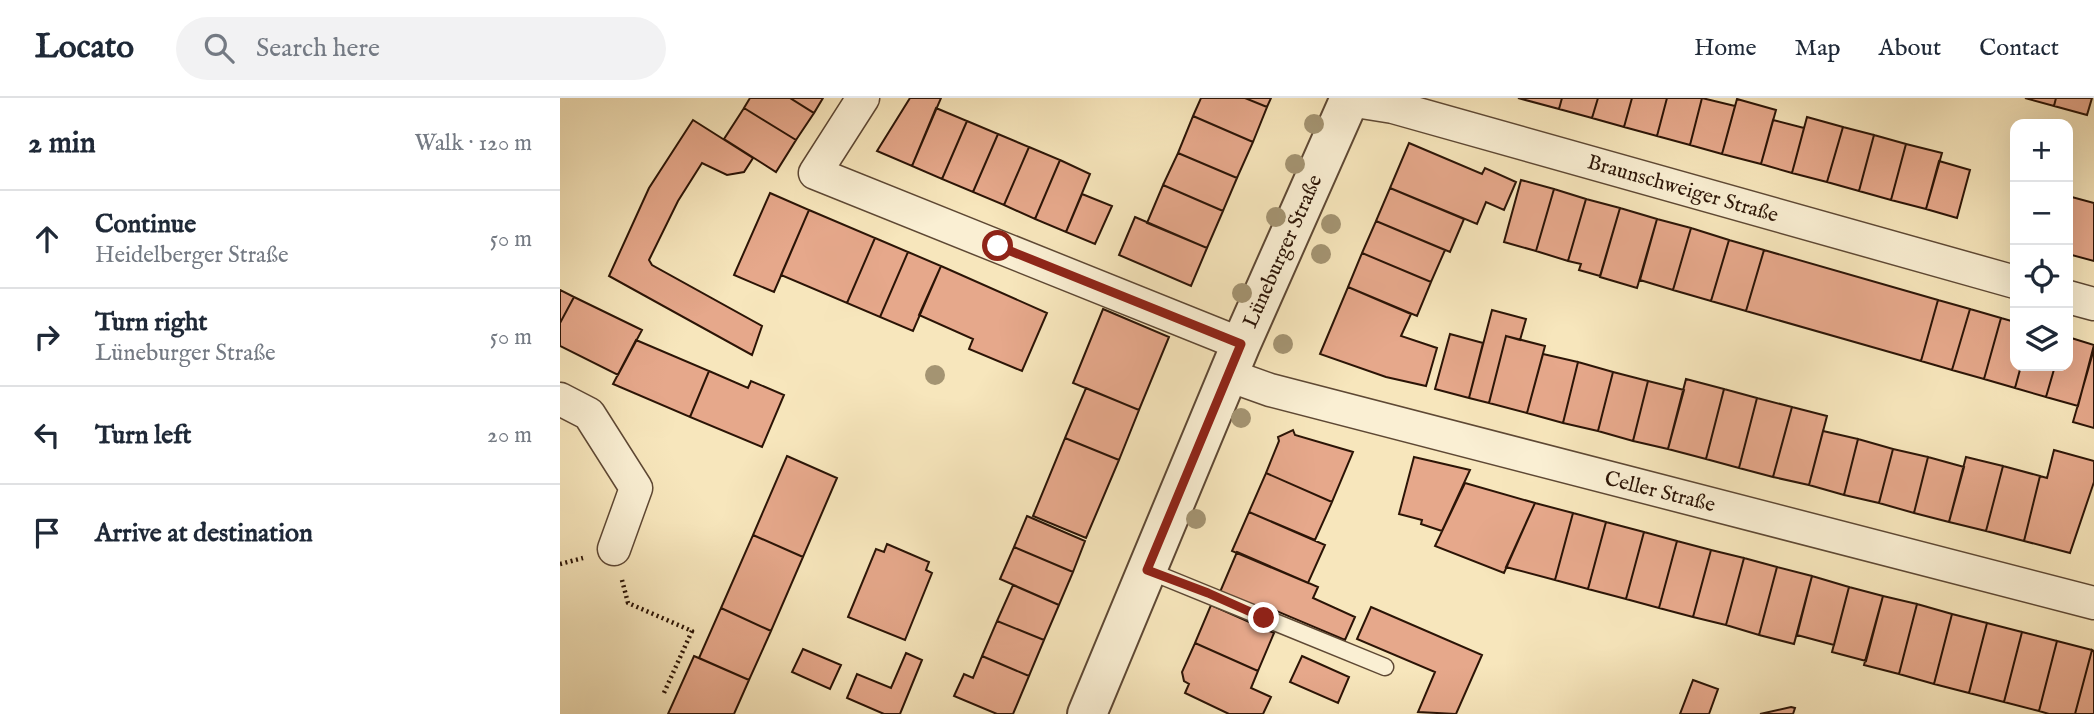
<!DOCTYPE html>
<meta charset="utf-8">
<style>
:root{--surface:#fff;--page:#f2f2f3;--text:#1f2937;--muted:#747a83;--line:#e0e1e3}
body{margin:0;font-family:"IM FELL English",serif;background:var(--page);color:var(--text)}
.controls{position:absolute;right:21px;top:21px;display:grid;overflow:hidden;border-radius:14px;box-shadow:0 7px 28px #0002}
.controls button{width:63px;height:63px;display:grid;place-items:center;padding:0;border:0;border-bottom:2px solid var(--line);background:var(--surface);color:var(--text);font:35px sans-serif}
.stop{position:absolute;width:21px;height:21px;margin:-16px;border:5px solid #8f2418;border-radius:50%;background:#fff}
.stop.end{background:#8f2418;border-color:#fff;box-shadow:0 2px 7px #0008}
.list{margin:0;padding:0;list-style:none}
h2{display:flex;justify-content:space-between;align-items:center;height:91px;margin:0;padding:0 28px;font-size:30px}
h2 small{font-size:23px;font-weight:400;color:var(--muted)}
.list li{display:grid;grid-template-columns:46px 1fr auto;gap:21px;align-items:center;box-sizing:border-box;height:98px;padding:0 28px;border-top:2px solid var(--line)}
.list b{display:block;font-size:26px;white-space:nowrap}
.list p{margin:0;font-size:23px;white-space:nowrap;color:var(--muted)}
.list em{font-size:23px;font-style:normal;color:var(--muted)}
.icon{flex:none;width:38px;height:38px;fill:none;stroke:currentColor;stroke-width:2;stroke-linecap:round;stroke-linejoin:round}
.map{position:relative;flex:none;width:1534px;height:616px;overflow:hidden}
header{display:flex;align-items:center;gap:42px;box-sizing:border-box;height:98px;padding:0 35px;background:var(--surface);border-bottom:2px solid var(--line)}
header strong{font-size:33px}
nav{display:flex;gap:38px;margin-inline-start:auto;font-size:24px}
.search{width:490px;height:63px;background:var(--page);display:flex;align-items:center;gap:18px;box-sizing:border-box;padding:0 24px;border-radius:38px;color:var(--muted);font-size:26px}
main{display:flex}
aside{flex:1;background:var(--surface)}
.map>svg:first-child{display:block}
</style>
<header>
<strong>Locato</strong>
<div class="search"><svg class="icon" aria-label="search" viewBox="0 0 24 24"><circle cx="10" cy="10" r="6"/><path d="M15 15l6 6"/></svg>Search here</div>
<nav><a>Home</a><a>Map</a><a>About</a><a>Contact</a></nav>
</header>
<main>
<aside>
<h2>2 min<small>Walk · 120 m</small></h2>
<ul class="list">
<li><svg class="icon" aria-label="ahead" viewBox="0 0 24 24"><path d="M12 20V5M6 11l6-6 6 6"/></svg><div><b>Continue</b><p>Heidelberger Straße</p></div><em>50 m</em></li>
<li><svg class="icon" aria-label="right" viewBox="0 0 24 24"><path d="M7 20v-9h11M14 6l5 5-5 5"/></svg><div><b>Turn right</b><p>Lüneburger Straße</p></div><em>50 m</em></li>
<li><svg class="icon" aria-label="left" viewBox="0 0 24 24"><path d="M17 20v-9H6M10 6l-5 5 5 5"/></svg><div><b>Turn left</b></div><em>20 m</em></li>
<li><svg class="icon" aria-label="arrive" viewBox="0 0 24 24"><path d="M6 21V4h12l-3 4 3 4H6"/></svg><div><b>Arrive at destination</b></div></li>
</ul>
</aside>
<div class="map">
<svg width="1534" height="616" viewBox="0 0 1534 616">
<rect width="100%" height="100%" fill="#f7e6bc"/>
<filter id="stains"><feTurbulence type="fractalNoise" baseFrequency=".00286" numOctaves="4"/><feColorMatrix values="0 0 0 0 .2 0 0 0 0 .09 0 0 0 0 .02 0 0 0 .5 -.17"/></filter>
<radialGradient id="worn" r=".72"><stop offset=".6" stop-color="#630" stop-opacity="0"/><stop offset="1" stop-color="#630" stop-opacity=".3"/></radialGradient>
<path fill="#e6a88b" stroke="#2b1406" stroke-width="2" d="M190,0H230L254,15L236,42L184,10Z
M230,0H263L254,15Z
M350,0H381L352,68L317,53Z
M641,0H685L707,9L693,44L633,18Z
M685,0H711L707,9Z
M958,0H1002L999,11Z
M1002,0H1038L1032,20L999,11Z
M1038,0H1072L1064,29L1032,20Z
M1072,0H1107L1097,38L1064,29Z
M1107,0H1142L1130,47L1097,38Z
M1142,0L1175,8L1162,56L1130,47Z
M1465,0H1496L1494,8Z
M1496,0H1532L1527,17L1494,8Z
M1177,1L1216,12L1201,66L1162,56Z
M184,10L236,42L216,74L164,41Z
M376,10L407,23L382,81L352,68Z
M633,18L693,44L677,80L618,55Z
M1247,19L1283,29L1267,84L1232,75Z
M133,22L193,60L184,74L167,77L142,65L118,103L89,162L92,167L202,228L192,257L49,178L89,90Z
M1213,22L1244,30L1232,75L1201,66Z
M407,23L438,36L413,94L382,81Z
M1283,29L1314,37L1299,93L1267,84Z
M438,36L469,49L444,107L413,94Z
M1314,37L1346,46L1331,102L1299,93Z
M849,45L922,76L925,70L956,84L944,112L926,104L917,126L830,90Z
M1346,46L1382,55L1366,111L1331,102Z
M469,49L500,62L475,121L444,107Z
M618,55L677,80L663,113L603,87Z
M500,62L530,76L506,134L475,121Z
M1379,63L1410,72L1397,120L1366,111Z
M961,82L994,91L976,153L944,144Z
M603,87L663,113L647,150L587,125Z
M830,90L904,121L890,154L816,123Z
M994,91L1026,101L1008,163L976,153Z
M210,95L249,112L214,194L174,177Z
M522,96L552,108L535,146L506,134Z
M1508,98L1534,105V163L1508,156Z
M1026,101L1060,110L1040,178L1019,172L1021,166L1008,163Z
M1060,110L1097,121L1077,190L1040,179Z
M249,112L315,140L287,205L221,177Z
M575,119L647,150L631,188L559,157Z
M1097,121L1131,130L1113,192L1080,182Z
M816,123L885,152L871,184L802,155Z
M1131,130L1169,142L1151,203L1113,192Z
M315,140L348,154L320,219L287,205Z
M1169,142L1204,152L1186,213L1151,203Z
M1204,152L1378,202L1361,263L1186,213Z
M348,154L381,168L353,233L320,219Z
M802,155L871,184L857,218L788,189Z
M381,168L487,215L462,273L409,251L413,241L359,217Z
M788,189L851,216L841,238L877,250L866,288L826,279L760,256Z
M0,192L14,199L0,225Z
M14,199L82,232L58,277L0,248V225Z
M1378,202L1410,211L1392,272L1361,263Z
M543,211L609,239L579,312L513,285Z
M1410,211L1441,220L1424,281L1392,272Z
M932,212L966,221L960,242L946,238L929,305L909,300Z
M1441,220L1455,224V268H1461L1455,290L1424,281Z
M890,236L923,245L909,300L875,291Z
M946,238L985,248L967,315L929,305Z
M1508,239L1534,247L1518,308L1486,299L1495,268H1508Z
M76,242L149,273L130,319L53,286Z
M1534,251V330L1513,324Z
M983,256L1018,264L1003,325L967,315Z
M1018,264L1053,274L1038,333L1003,325Z
M1461,268H1495L1486,299L1455,290Z
M149,273L188,290L191,283L224,297L202,349L130,319Z
M1053,274L1088,283L1073,343L1038,333Z
M1126,281L1164,291L1146,361L1108,351Z
M1088,283L1124,292L1108,351L1073,343Z
M526,290L579,312L559,362L505,340Z
M1164,291L1197,300L1179,370L1146,361Z
M1197,300L1232,309L1213,379L1179,370Z
M1232,309L1267,318L1249,387L1213,379Z
M733,332L735,337L793,354L772,404L706,375L719,343L718,339Z
M1263,333L1298,341L1284,397L1249,387Z
M505,340L559,362L526,440L473,418Z
M1298,341L1333,351L1319,405L1284,397Z
M1333,351L1368,359L1354,415L1319,405Z
M1494,352L1534,363V384L1510,455L1464,443L1480,378L1487,380Z
M227,358L277,380L243,459L193,437Z
M854,359L910,372L882,433L861,426L862,422L839,416Z
M1368,359L1404,369L1389,424L1354,415Z
M1406,359L1443,368L1426,433L1389,424Z
M1443,368L1480,378L1464,443L1426,433Z
M706,375L772,404L755,442L689,414Z
M905,385L975,405L944,475L875,448Z
M975,405L1013,415L995,482L946,469Z
M689,414L765,447L748,485L672,453Z
M1013,415L1046,424L1028,491L995,482Z
M467,418L525,443L513,474L454,449Z
M1046,424L1084,434L1066,501L1028,491Z
M1084,434L1117,443L1099,510L1066,501Z
M193,437L243,459L211,533L161,510Z
M1117,443L1151,452L1133,519L1099,510Z
M327,446L369,464L366,472L372,475L345,542L288,519L316,451L324,454Z
M454,449L513,474L499,507L440,481Z
M1151,452L1184,460L1166,527L1133,519Z
M677,454L758,489L753,500L795,519L785,542L707,509L705,513L660,494Z
M1184,460L1217,469L1199,537L1166,527Z
M1217,469L1252,478L1234,546L1199,537Z
M1252,478L1289,489L1274,547L1237,537Z
M453,487L499,507L484,542L437,523Z
M1289,489L1323,498L1306,563L1272,554Z
M1323,498L1357,506L1339,576L1304,567Z
M1357,506L1392,516L1374,586L1339,576Z
M651,507L714,535L698,573L635,545Z
M811,509L922,557L896,616L858,614L875,574L797,541Z
M161,510L211,533L189,582L139,560Z
M1392,516L1427,525L1409,595L1374,586Z
M437,523L484,542L469,578L422,558Z
M1427,525L1462,534L1444,604L1409,595Z
M1462,534L1497,543L1479,613L1444,604Z
M1497,543L1532,552L1515,616H1489L1479,613Z
M635,545L698,573L691,590L711,599L703,616H669L625,595L629,586L624,583L622,574Z
M243,551L281,567L270,591L232,574Z
M1532,552L1534,553V616H1515Z
M346,555L362,562L340,616H324L287,600L297,576L331,590Z
M134,558L189,582L174,616H108Z
M422,558L469,578L453,616H437L394,598L404,576L413,580Z
M742,558L789,579L778,605L730,584Z
M1133,582L1158,591L1149,616H1120Z
M1231,609L1235,610L1233,616H1200Z"/>
<g fill="none" stroke-linecap="round" stroke-linejoin="round">
<g stroke="#5e4834" stroke-width="19">
<path id="service" d="M587,472L825,569"/>
</g>
<g stroke="#5e4834" stroke-width="35">
<path id="minor" d="M303,0L255,75L681,246
M789,2L833,9L1455,184
M1508,199L1534,206
M668,277L710,292L1534,505
M0,301L29,316L76,390L54,451"/>
</g>
<g stroke="#5e4834" stroke-width="42">
<path id="tertiary" d="M527,616L681,246L790,0"/>
</g>
<path stroke="#2b1406" stroke-width="4.5" stroke-dasharray="2 3.5" stroke-linecap="butt" d="M0,466L23,460
M62,482L68,505L132,533L103,597"/>
<use href="#service" stroke="#faefd3" stroke-width="16"/>
<use href="#minor" stroke="#faefd3" stroke-width="32"/>
<use href="#tertiary" stroke="#faefd3" stroke-width="38"/>
</g>
<g fill="#a49472">
<circle cx="754" cy="26" r="10"/>
<circle cx="735" cy="66" r="10"/>
<circle cx="716" cy="119" r="10"/>
<circle cx="771" cy="126" r="10"/>
<circle cx="761" cy="156" r="10"/>
<circle cx="682" cy="195" r="10"/>
<circle cx="723" cy="246" r="10"/>
<circle cx="375" cy="277" r="10"/>
<circle cx="681" cy="320" r="10"/>
<circle cx="636" cy="421" r="10"/>
</g>
<g fill="none" stroke-linecap="round" stroke-linejoin="round">
<path stroke="#8f2418" stroke-width="9" d="M438,148L681,246L587,472L648,495L704,520"/>
</g>
<g text-anchor="middle" stroke-width="5" stroke-linejoin="round" paint-order="stroke">
<g font-size="21" fill="#2b1406" stroke="#faefd3">
<text transform="translate(1123 90) rotate(16)" y="7">Braunschweiger Straße</text>
<text transform="translate(722 153) rotate(-66)" y="7">Lüneburger Straße</text>
<text transform="translate(1100 393) rotate(14)" y="7">Celler Straße</text>
</g>
</g>
<rect width="100%" height="100%" filter="url(#stains)"/>
<rect width="100%" height="100%" fill="url(#worn)"/>
</svg>
<div class="controls">
<button>+</button>
<button>−</button>
<button><svg class="icon" aria-label="locate" viewBox="0 0 24 24"><circle cx="12" cy="12" r="6"/><path d="M12 2v4M12 18v4M2 12h4M18 12h4"/></svg></button>
<button><svg class="icon" aria-label="layers" viewBox="0 0 24 24"><path d="M12 4l9 5-9 5-9-5zM3 14l9 5 9-5"/></svg></button>
</div>
<div class="stop" style="left:438px;top:148px"></div>
<div class="stop end" style="left:704px;top:520px"></div>
</div>
</main>
